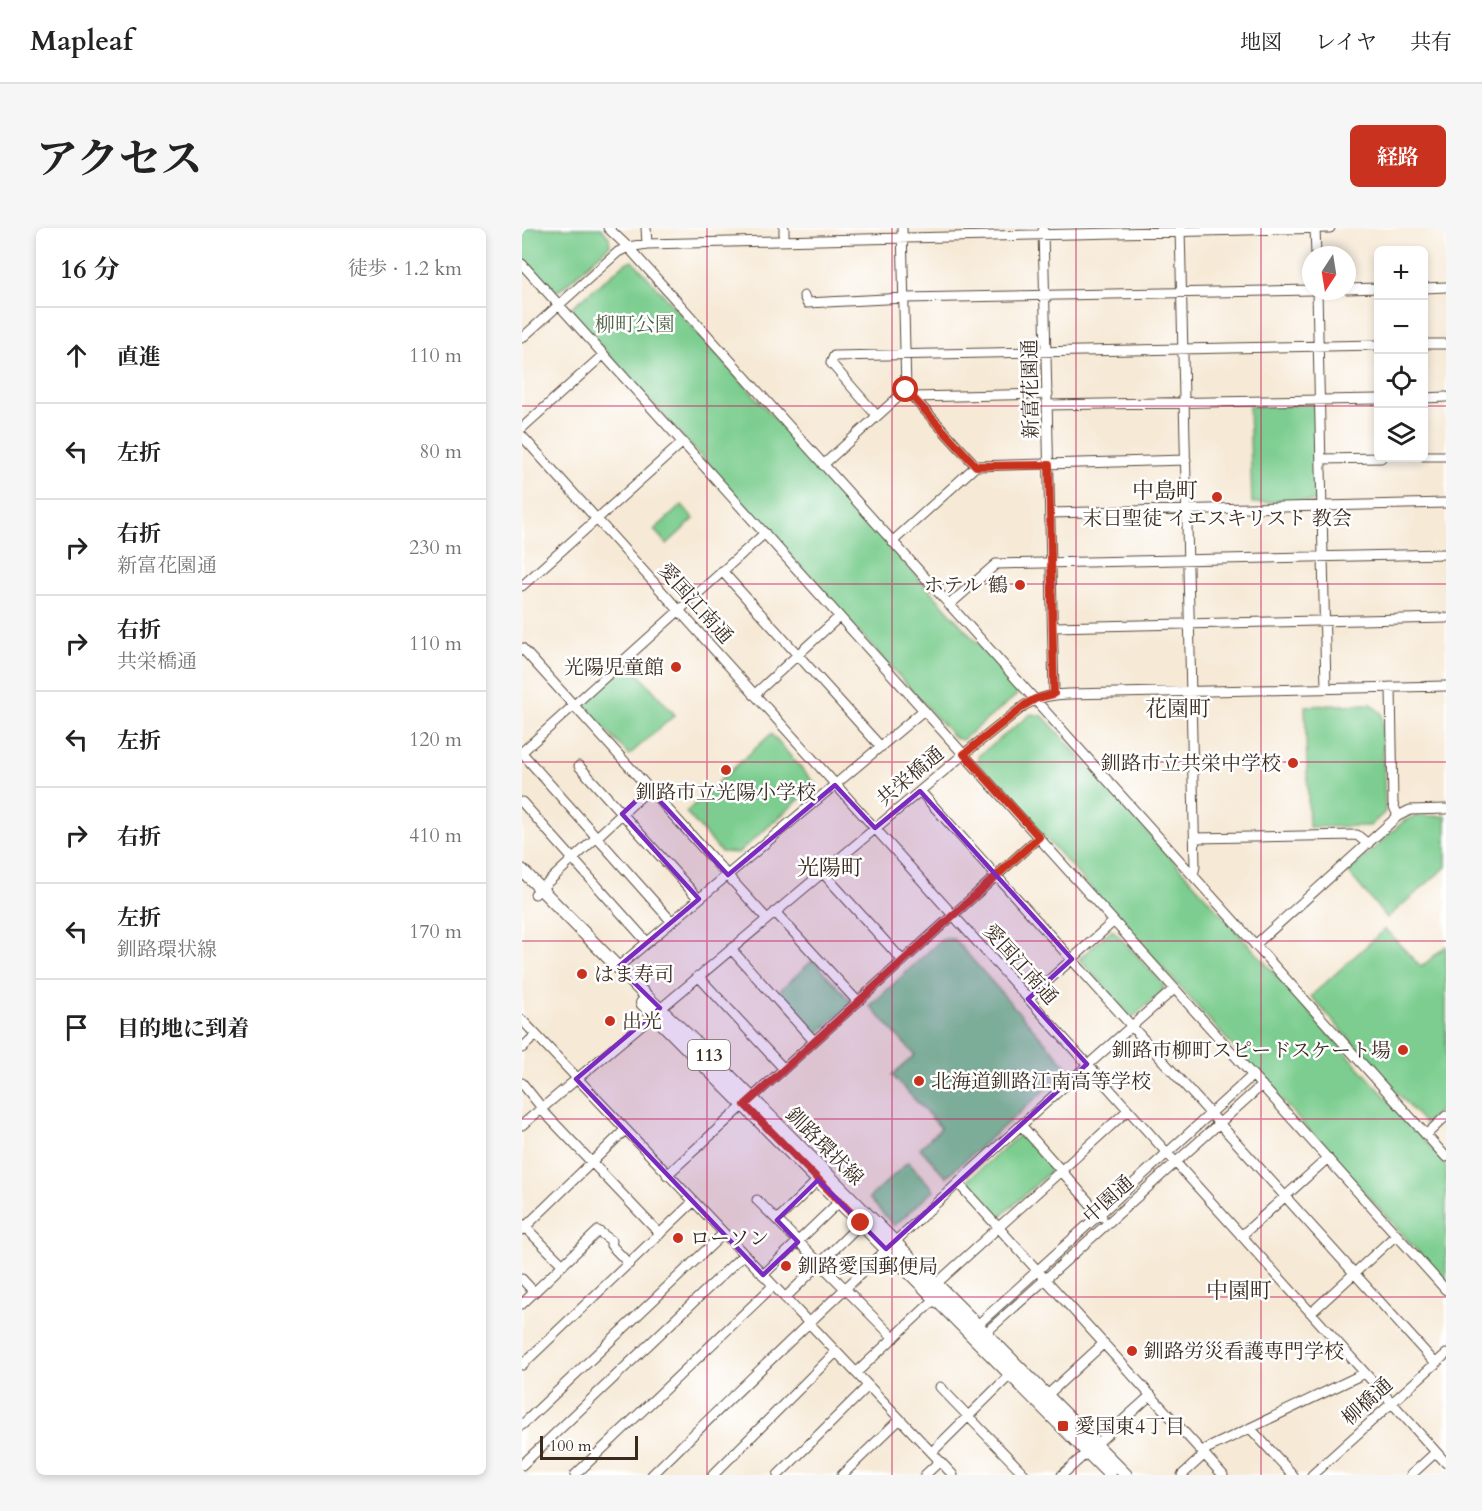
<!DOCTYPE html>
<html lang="ja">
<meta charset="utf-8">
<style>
:root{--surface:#fff;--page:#f6f6f6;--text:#222;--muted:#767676;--line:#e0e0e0;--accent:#c8321e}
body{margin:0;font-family:Cardo,"Noto Serif JP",serif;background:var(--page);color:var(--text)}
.controls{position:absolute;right:18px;top:18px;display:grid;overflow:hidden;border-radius:9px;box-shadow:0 3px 9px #0003}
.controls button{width:54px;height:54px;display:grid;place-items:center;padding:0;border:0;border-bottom:2px solid var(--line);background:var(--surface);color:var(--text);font:30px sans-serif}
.compass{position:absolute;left:780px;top:18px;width:54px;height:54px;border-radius:50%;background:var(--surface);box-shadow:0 3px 9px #0003;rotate:192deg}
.scale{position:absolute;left:18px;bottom:15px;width:98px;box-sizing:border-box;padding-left:6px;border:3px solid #3b2a1e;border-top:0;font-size:16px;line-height:21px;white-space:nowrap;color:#3b2a1e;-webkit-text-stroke:4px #fff;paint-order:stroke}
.stop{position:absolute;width:18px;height:18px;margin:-14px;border:4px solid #c8321e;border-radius:50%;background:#fff}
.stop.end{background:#c8321e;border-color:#fff;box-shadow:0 2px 6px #0008}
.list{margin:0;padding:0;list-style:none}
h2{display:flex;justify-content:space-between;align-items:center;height:78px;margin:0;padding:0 24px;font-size:26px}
h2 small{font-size:20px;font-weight:400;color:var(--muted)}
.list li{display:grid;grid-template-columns:39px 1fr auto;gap:18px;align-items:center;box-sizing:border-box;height:96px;padding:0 24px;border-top:2px solid var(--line)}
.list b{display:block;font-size:22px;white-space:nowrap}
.list p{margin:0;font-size:20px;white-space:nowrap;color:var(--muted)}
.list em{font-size:20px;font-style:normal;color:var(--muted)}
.icon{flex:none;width:33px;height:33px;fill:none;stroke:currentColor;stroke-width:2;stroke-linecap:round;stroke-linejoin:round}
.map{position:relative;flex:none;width:924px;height:1247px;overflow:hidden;border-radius:9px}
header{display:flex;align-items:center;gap:36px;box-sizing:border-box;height:84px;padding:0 30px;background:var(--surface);border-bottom:2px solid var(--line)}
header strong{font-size:28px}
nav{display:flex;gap:33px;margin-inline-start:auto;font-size:21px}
.intro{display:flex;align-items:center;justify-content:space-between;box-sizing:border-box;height:144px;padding:0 36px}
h1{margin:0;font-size:42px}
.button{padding:15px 27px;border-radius:9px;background:var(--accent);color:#fff;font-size:21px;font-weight:700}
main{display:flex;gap:36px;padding:0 36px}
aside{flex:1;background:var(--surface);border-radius:9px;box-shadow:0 3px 9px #0003}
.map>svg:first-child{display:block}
</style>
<header>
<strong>Mapleaf</strong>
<nav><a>地図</a><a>レイヤ</a><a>共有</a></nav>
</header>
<div class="intro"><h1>アクセス</h1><a class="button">経路</a></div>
<main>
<aside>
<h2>16 分<small>徒歩 · 1.2 km</small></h2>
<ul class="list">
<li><svg class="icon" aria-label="ahead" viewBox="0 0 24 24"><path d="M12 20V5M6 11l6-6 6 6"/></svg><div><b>直進</b></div><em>110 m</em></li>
<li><svg class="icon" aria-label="left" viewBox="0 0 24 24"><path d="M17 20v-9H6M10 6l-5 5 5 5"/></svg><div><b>左折</b></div><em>80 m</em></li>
<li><svg class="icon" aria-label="right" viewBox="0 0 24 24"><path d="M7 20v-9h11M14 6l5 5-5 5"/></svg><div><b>右折</b><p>新富花園通</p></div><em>230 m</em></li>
<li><svg class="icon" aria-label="right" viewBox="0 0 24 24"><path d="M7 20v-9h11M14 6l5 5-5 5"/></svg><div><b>右折</b><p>共栄橋通</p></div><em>110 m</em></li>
<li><svg class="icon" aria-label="left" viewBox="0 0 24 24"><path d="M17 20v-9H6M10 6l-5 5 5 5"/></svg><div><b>左折</b></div><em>120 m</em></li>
<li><svg class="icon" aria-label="right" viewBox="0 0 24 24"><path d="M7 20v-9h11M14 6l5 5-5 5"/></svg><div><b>右折</b></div><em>410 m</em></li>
<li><svg class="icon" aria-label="left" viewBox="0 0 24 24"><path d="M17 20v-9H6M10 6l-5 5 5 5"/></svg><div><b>左折</b><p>釧路環状線</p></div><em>170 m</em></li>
<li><svg class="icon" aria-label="arrive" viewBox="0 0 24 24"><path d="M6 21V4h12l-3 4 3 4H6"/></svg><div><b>目的地に到着</b></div></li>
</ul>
</aside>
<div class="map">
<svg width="924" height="1247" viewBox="0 0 924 1247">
<rect width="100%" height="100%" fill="#fff"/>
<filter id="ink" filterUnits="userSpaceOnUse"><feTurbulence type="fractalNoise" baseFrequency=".0167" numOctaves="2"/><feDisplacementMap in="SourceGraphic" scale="12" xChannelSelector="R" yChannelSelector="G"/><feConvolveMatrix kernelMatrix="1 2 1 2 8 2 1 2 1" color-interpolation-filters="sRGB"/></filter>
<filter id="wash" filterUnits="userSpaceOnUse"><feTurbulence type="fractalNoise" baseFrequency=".008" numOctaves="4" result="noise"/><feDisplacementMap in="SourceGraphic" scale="24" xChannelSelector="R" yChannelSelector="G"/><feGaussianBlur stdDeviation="1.35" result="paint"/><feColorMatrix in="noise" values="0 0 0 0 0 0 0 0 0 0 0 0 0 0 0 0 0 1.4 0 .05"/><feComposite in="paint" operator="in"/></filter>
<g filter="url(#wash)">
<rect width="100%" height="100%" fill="#f6e9d5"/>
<path fill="#7bcd8f" stroke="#5b7c56" stroke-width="1.5" d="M0,0H79L87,9L88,17L38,62L30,63L0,29Z
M111,33L494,458L495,467L440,512L433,510L48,84L49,80L105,34Z
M793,176L796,273L730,275L727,178Z
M160,277L172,291L145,316L132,302Z
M107,435L153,487L107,527L63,480L64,473Z
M849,476L860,486L863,584L848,598L787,599L783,478Z
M509,486L521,488L924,936V1055L456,535V528Z
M249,506L294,557L216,625L199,624L164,584Z
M893,588H924V639L865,690L826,644L882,593Z
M863,701L899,739L924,718V876L903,896L789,768Z
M588,703H592L642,757L641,763L610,790L557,731Z
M421,710L432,711L547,841L424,949L398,920L419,900L370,847L393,827L348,778Z
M291,732L330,775L295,806L289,805L254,766Z
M498,906H502L531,941L477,990L446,956L447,951Z
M386,934L412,962L372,998L347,970Z"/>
</g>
<g filter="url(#ink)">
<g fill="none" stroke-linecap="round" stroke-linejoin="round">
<g stroke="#574739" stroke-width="11">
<path id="minor" d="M86,0L106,19L924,929
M124,0L125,16
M262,0V13
M658,0L673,638L671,647
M793,0L794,27
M521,2L532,466
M0,36L924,1062
M902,60L924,59
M825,61L856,60
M795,63L804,460
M282,68L285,75L383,70L789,62
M0,110L96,24L106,19L125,16L808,0
M902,116H924
M389,167L454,238
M391,169L526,166
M902,170L924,169
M526,177L856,171
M355,188L309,135L312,128L856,117
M0,200L81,127
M0,208L924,1235
M902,228H924
M799,231L859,230
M301,237L384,162L380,0
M528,285L924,275
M370,314L454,238L664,232
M200,343L359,519
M0,358L161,214
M427,377L474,336L924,326
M531,399L924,390
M0,420L245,691
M869,459L871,576L876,588
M232,467L317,389
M0,524L243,305
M0,525L150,694
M57,538L177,671
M398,563L914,1136
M0,574L125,714
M672,610L835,607L846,616
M301,645L381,733
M13,666L127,561
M253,684L336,774
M733,717L876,588L888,582L924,581
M209,721L292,813
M96,739L402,482
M176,748L262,841
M506,771L592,693
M0,792L431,1247
M0,820L14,807
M0,855L20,880
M19,881L138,1006
M0,897L442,526L503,477C517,469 531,466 547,466L924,458
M499,897L580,989
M904,907L924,888
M145,947L517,609
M436,955L701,1247
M235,972L372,1110
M255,992L296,952
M0,996L41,1037
M0,1002L103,902
M719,1008L806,930
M241,1047L318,973
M0,1051L12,1064
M414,1056L606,882
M263,1070L339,995
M0,1076L76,1003L90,1013L89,1017L107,1036
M789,1085L874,1007
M451,1101L731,847
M460,1108L740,857
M0,1137L171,974
M334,1145L413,1071
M418,1159L503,1247
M521,1171L582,1115
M0,1197L201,1006
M728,1200L771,1247
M680,1223L843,1145
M410,1224L489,1146
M0,1237L221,1027
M53,1247L251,1058
M130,1247C300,1080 473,917 652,761
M191,1247L314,1124
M256,1247L346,1158
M320,1247L378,1191
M403,1247L418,1233
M540,1247L629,1167
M660,1247L683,1226
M790,1247L924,1126
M889,1247L914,1224"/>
</g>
<g stroke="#574739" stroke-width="14">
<path id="major" d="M0,642L125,769L186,826L604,1247
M120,775L588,1247"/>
</g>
<use href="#minor" stroke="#fff" stroke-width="9"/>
<use href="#major" stroke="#fff" stroke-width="12"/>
</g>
</g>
<g fill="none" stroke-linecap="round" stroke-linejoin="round" filter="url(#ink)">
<path stroke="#c8321e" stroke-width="8" d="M339,995L223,877L517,609L442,526L503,477L513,471L532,466L527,237L454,238L384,162"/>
</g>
<path fill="#7b2cbf" fill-opacity="0.2" stroke="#7b2cbf" stroke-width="4.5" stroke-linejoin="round" d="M313,557L353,600L398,563L550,731L506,771L565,836L364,1021L296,952L255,992L276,1014L241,1047L54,851L138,780L96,739L177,671L100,586L127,561L206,647Z"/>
<path fill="none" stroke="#c2185b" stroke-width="1.5" stroke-opacity="0.55" d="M185,0V1247M370,0V1247M554,0V1247M739,0V1247M0,178H856M902,178H924M0,356H924M0,534H924M0,713H924M0,891H924M0,1069H924"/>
<g fill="#c8321e" stroke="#fff" stroke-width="2">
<circle cx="695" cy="269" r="6"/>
<circle cx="498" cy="357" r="6"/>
<circle cx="154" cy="439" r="6"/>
<circle cx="771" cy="535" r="6"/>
<circle cx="204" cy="542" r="6"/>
<circle cx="60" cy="746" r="6"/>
<circle cx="88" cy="793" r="6"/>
<circle cx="881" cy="822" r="6"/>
<circle cx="397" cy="853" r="6"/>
<circle cx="156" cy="1010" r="6"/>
<circle cx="264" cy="1038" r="6"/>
<circle cx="610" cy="1123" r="6"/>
<rect x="535" y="1192" width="12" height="12" rx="3"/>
</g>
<g text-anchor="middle" stroke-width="5" stroke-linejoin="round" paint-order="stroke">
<rect fill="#fff" stroke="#766a62" stroke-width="1.5" x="166" y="812" width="42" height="30" rx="4.5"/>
<g font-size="18" font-weight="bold" fill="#3b2a1e">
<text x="187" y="833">113</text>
</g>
<g font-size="20" fill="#516346" stroke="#fff">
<text x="113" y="103">柳町公園</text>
</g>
<g font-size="20" fill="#3b2a1e" stroke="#fff">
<text transform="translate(508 161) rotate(-91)" y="7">新富花園通</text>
<text transform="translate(174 375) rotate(48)" y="7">愛国江南通</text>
<text transform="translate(388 548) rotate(-40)" y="7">共栄橋通</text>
<text transform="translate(499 736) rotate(48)" y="7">愛国江南通</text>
<text transform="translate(303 918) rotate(45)" y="7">釧路環状線</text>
<text transform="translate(586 971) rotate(-42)" y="7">中園通</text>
<text transform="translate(845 1173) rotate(-42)" y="7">柳橋通</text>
</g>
<g font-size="20" fill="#3b2a1e" stroke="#fff" text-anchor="start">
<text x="695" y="297" text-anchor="middle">末日聖徒 イエスキリスト 教会</text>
<text x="486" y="364" text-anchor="end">ホテル 鶴</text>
<text x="142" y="446" text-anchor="end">光陽児童館</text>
<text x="759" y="542" text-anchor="end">釧路市立共栄中学校</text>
<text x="204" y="571" text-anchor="middle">釧路市立光陽小学校</text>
<text x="72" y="753">はま寿司</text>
<text x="100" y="800">出光</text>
<text x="869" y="829" text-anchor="end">釧路市柳町スピードスケート場</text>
<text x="409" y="860">北海道釧路江南高等学校</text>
<text x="168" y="1017">ローソン</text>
<text x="276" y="1045">釧路愛国郵便局</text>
<text x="622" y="1130">釧路労災看護専門学校</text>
<text x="553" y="1205">愛国東4丁目</text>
</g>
<g font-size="22" fill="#3b2a1e" stroke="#fff">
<text x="643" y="270">中島町</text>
<text x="656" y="488">花園町</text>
<text x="308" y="647">光陽町</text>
<text x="717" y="1070">中園町</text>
</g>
</g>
</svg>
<div class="controls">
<button>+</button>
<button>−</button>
<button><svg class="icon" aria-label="locate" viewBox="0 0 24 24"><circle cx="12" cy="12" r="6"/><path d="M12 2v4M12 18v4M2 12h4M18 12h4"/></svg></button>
<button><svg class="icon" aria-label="layers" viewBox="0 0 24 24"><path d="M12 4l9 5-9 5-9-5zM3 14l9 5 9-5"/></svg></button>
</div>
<svg class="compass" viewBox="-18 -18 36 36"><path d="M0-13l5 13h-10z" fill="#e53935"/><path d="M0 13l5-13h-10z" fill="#767676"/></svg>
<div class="scale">100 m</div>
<div class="stop" style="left:384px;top:162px"></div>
<div class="stop end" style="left:339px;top:995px"></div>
</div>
</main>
